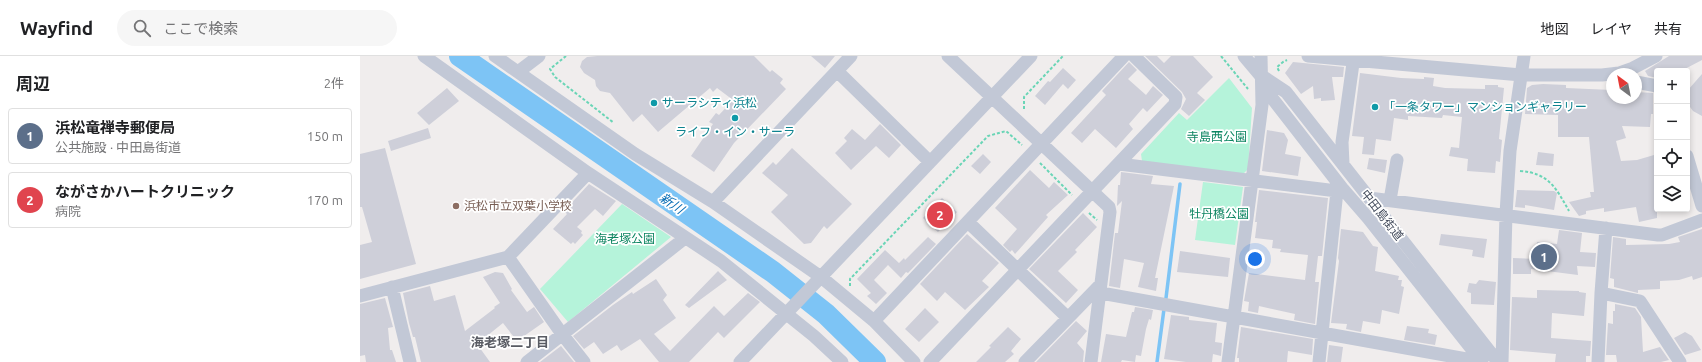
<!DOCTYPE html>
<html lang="ja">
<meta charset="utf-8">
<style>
:root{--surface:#fff;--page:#f6f6f6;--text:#202124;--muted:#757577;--line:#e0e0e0;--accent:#ea580c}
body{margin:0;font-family:Ubuntu,"Noto Sans JP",sans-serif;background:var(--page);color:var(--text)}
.controls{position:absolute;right:12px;top:12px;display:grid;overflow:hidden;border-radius:4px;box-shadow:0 2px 6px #0003}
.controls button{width:36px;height:36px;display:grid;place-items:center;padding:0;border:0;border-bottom:1px solid var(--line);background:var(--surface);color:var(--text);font:20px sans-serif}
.compass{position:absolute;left:1246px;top:12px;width:36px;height:36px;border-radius:50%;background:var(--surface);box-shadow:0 2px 6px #0003;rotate:328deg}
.you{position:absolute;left:895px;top:203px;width:14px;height:14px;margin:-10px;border:3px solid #fff;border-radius:50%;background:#1a73e8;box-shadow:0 0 0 6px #1a73e833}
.badge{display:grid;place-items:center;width:26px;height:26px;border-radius:50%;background:var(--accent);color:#fff;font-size:13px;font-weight:700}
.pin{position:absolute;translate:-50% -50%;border:2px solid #fff;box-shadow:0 1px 4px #0006}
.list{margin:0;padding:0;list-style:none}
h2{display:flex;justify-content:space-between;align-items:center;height:52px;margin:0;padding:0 16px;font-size:17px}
h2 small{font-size:13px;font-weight:400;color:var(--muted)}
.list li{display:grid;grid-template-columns:26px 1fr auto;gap:12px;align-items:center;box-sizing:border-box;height:56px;margin:0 8px 8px;padding:0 8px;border:1px solid var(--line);border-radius:4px}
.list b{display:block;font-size:15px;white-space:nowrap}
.list p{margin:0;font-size:13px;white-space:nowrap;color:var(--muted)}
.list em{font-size:13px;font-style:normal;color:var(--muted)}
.icon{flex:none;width:22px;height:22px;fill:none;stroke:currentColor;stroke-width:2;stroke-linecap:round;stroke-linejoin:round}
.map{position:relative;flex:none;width:1342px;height:306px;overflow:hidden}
header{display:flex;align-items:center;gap:24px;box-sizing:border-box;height:56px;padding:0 20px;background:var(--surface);border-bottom:1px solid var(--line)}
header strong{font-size:19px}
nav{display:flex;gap:22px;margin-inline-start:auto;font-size:14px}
.search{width:280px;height:36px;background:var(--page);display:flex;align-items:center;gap:10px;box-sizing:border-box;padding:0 14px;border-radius:22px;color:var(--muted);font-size:15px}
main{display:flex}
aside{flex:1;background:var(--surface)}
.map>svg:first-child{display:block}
</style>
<header>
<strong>Wayfind</strong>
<div class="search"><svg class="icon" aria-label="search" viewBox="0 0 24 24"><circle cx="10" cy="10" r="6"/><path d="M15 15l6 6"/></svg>ここで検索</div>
<nav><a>地図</a><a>レイヤ</a><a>共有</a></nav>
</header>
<main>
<aside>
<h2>周辺<small>2件</small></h2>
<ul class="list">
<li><span class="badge" style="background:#5c6f8a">1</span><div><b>浜松竜禅寺郵便局</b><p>公共施設 · 中田島街道</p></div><em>150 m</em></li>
<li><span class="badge" style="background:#e0444e">2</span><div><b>ながさかハートクリニック</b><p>病院</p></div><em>170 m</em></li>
</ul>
</aside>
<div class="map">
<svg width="1342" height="306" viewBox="0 0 1342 306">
<rect width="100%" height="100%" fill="#f0eded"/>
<path fill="#b5f3da" d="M869,22L892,52L888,113L883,118L782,105L781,98L819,57L827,64Z
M843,126L883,131L875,189L835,184Z
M262,148L311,181L208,266L180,233Z"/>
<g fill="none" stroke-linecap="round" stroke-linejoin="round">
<path stroke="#7dc4f5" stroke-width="3.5" d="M806,242L820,128
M797,306L804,253"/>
<path stroke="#7dc4f5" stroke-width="22" d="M100,0L413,216L466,258L515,306"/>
</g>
<path fill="#cecfd9" d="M237,0H394L410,16L412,14L423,23L420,27L426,33L374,87L354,116L331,100L353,68L349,66L356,57L359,59L373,44L357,32L353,36L350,32L298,76L282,58L273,66L250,37L240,35L236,30L235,24L224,17L220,11L222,5L227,1Z
M451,0H475L465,12Z
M785,0H797L804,7L811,0H833L853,21L837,37L845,44L829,60L821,53L826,43L822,36Z
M1309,0H1342V4L1321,15H1297V22L1288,20L1285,15Z
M769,6L777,14L768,23L786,39L793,30L803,39L787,56L783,52L769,68L773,73L756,92L735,73L722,87L711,77L746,39L742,35Z
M933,6L984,11L983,21H972L975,44L961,45V42L954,43L953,30L941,38L925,17Z
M703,12L716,24L708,33L703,28L685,49L675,40L688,25L690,26Z
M1000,17L1041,22L1064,23V21L1074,22L1073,30L1085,32L1125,33V29H1138V31L1144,32L1139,83L1142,84L1140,106L1136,105L1135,117L1107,115L1108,103L1089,100L1091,91L1099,92L1102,61L1083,59L1082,62L1048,60V64L1034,62L1031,85L1016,83L1014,99L1002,98L1004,81L992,80Z
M1342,18V60L1333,55L1327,47L1328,34Z
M1183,28L1206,29V32L1252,34V42H1276V36L1293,37V58H1291L1290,71L1262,70L1266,82L1256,85L1261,105L1277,104L1294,99L1297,112V162L1279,166L1276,151L1244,156V152L1226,155V158L1219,160L1209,146L1231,141L1230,136H1234L1229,81H1198V59L1165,58L1167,32L1172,29Z
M87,32L99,45L69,69L57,57Z
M520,68L541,89L529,102L516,90L491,114L475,97L487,85L484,82L492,73L505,84Z
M68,72L71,82L31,95L28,85Z
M907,74L924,77L928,84L925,98L941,101L938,120L902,115Z
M25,92L56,208L0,223V189L12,186L2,151H0V98Z
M432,92L492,148L467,173L464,170L451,187L444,188L411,156L428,139L402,117L413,106L416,109Z
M1178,96L1194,98L1193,110L1176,109Z
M623,98L631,106L620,118L611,110Z
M1009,102L1027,104L1025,117L1007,113Z
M670,114L689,132L694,126L708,139L686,159L688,161L655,198L652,194L650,196L643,189L657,173L635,152Z
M761,116L793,120L791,128L814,130L795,222H798L796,235L778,231L784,207L764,203L760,232L749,230L755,177H758L762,145L757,150L758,129H760Z
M229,128L256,145L243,160L235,153L217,171L222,175L221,177L223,179L215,188L213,186L211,188L193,173L207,158L204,155Z
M899,134L968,142L962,200H958L955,226H959L955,268L934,264L935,258L899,250L898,257L888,255L889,246L884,245L889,217L945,224L948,199L920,196L921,193L912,192L913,184L895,182L897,166H895Z
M1157,134L1194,135L1197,137L1194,154L1165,149V152L1155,151Z
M582,142L597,156L578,176L563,162Z
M723,157L737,171L715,194L717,196L698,215L718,234L706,247L669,213Z
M981,173L1003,176L1013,190L1018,191L1015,215L1039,220L1038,224H1042L1041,230L1044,231L1039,258L1022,254L1020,268L1003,265L1001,276L986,273L987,268L971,267L979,205L978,202Z
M1342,173V221L1333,224L1332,220L1319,224L1300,225V233L1278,234V237L1254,231V223L1250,222L1253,181L1266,183V189L1309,188L1320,186L1318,181Z
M1199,174L1222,177L1220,196L1236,197L1235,211L1217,210L1218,219L1171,213V218H1153V202L1176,203L1177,186L1197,188Z
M607,178L639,207L622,225L629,231L605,254L585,236L577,245L560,228Z
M1081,178L1127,183L1124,202L1112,200L1113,194L1079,189Z
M568,181L576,188L548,217L546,216L541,222L528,209L514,224L527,237L516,248L507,240L511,237L497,223L525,194L539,207L544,202L545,204Z
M820,195L870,202L868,221L817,216Z
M358,215L367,224L329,252L325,249Z
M135,216L143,217L152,233L151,234L167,256L174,251L184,266L157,285L143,267L117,288L130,306H61L55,281H53L49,267L43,237L70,230L74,245L95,239L105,275L135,252L134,251L140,247L123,221Z
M296,223L307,239L303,244L316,262L294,278L310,295L354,250L364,260L388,237L400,246L364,282L358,276L329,306H299L280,283L261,295L257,289L243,298L234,286L224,293L213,280L253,249L272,236L273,238Z
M1119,224L1136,226L1134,249L1111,248V237L1107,236L1109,227L1116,228Z
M1177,234L1219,235V236L1226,237L1224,260L1192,257L1191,282L1231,285L1230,300H1226V306H1195L1196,298L1150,294L1152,241L1177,242Z
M25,242L33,271L28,272L30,294H32L36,306H6L5,299L0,300V248Z
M1255,248L1275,252L1281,261L1283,296L1300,291L1309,304L1301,306H1257L1256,299H1246L1248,267L1253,268V255H1255Z
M775,251L793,254L791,264L789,263L786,273L781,300L776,299L775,306L762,304L761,306H741L746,278L766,281L772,256H774Z
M565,252L579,266L559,286L545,273Z
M811,259L829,261V264L857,267L855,286L862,287L861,300L853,298L852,306H826L804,303Z
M716,265L727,275L717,287L724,295L723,306H676Z
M1047,270L1069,273L1068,277L1077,279L1075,289L1044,284Z
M648,271L661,283L651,295L654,298L645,306H616L631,291L629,290Z
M881,271L953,283L952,299L928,295L927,306H879V302H877Z
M1325,276L1332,280L1341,294L1325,299L1314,282Z
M969,289L983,291L981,306H967Z
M201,290L214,306H180Z"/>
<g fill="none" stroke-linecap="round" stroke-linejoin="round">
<path stroke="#6ad5b6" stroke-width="2" stroke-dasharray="3 2" stroke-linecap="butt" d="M206,0L190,13L195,21L254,67
M861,0L888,33
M919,15L917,11L923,6L927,4
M664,53V41L703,0
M680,107L712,139
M1160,115C1189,117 1196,132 1209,155
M729,157L737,164
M490,230V223L628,80L646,75L662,89"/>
<path stroke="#c2c8d6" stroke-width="13" d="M64,0L228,117L361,205L454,280L482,306
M135,0L275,98L353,146L461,221L514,265L554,306
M588,0L749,151L750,156L731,306
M884,0L900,19L912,42L982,132L1008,162L1122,306
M948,0L1161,19H1242L1259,17L1273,12L1296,0
M477,15L570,106
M158,16L179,0
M902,20L926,36L1138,306
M1276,26L1297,30
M1327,100L1342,150
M759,108L977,135
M983,108L982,86L994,0
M1009,142L1298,179H1302L1342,164
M1030,144L1037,104
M353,146L491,0
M608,166L708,262L665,306
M148,201L202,278L224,306
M32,231L50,306
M741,237L1112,304L1131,297
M1241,237L1280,245L1320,306
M0,240L148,201L228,117
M708,262L741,228
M514,265L764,0
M167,306L325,182
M380,306L671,0
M570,306L815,48L816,41L774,0
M868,306L902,49L901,0
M959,306L977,135L982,132
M1142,306L1146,158L1150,95L1164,0
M1238,306L1241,237L1246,172"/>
</g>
<g fill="#0f9aa8" stroke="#fff" stroke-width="1.5">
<circle cx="294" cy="47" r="4"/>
<circle cx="1015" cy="51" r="4"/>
<circle cx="375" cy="62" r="4"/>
</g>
<circle fill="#8d6e63" stroke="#fff" stroke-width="1.5" cx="96" cy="150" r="4"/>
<g text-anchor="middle" stroke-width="3.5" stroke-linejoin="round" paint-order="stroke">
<g font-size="12" fill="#0d838f" stroke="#fff" text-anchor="start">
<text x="302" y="51">サーラシティ浜松</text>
<text x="1023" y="55">「一条タワー」マンションギャラリー</text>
<text x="375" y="80" text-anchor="middle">ライフ・イン・サーラ</text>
</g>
<g font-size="12" fill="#0c8561" stroke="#fff">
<text x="857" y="85">寺島西公園</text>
<text x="859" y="162">牡丹橋公園</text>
<text x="265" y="187">海老塚公園</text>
</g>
<g font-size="12" fill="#785e54" stroke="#fff" text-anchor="start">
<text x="104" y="154">浜松市立双葉小学校</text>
</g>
<g font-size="12" fill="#434b5c" stroke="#fff">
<text transform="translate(1022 159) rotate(52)" y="4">中田島街道</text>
</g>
<g font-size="13" font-style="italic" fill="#0069b3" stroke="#fff">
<text transform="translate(312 147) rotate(35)" y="5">新川</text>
</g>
<g font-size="13" font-weight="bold" fill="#595b63" stroke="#fff">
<text x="150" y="291">海老塚二丁目</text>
</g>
</g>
</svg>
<div class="controls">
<button>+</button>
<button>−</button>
<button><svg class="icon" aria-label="locate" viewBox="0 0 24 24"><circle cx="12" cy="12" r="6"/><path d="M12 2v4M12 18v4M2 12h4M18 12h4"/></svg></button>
<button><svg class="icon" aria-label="layers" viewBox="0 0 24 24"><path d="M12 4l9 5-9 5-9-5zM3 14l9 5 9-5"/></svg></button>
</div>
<svg class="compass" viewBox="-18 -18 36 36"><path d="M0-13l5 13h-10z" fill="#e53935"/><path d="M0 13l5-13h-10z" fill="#757577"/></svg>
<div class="you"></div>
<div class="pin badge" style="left:1184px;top:201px;background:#5c6f8a">1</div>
<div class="pin badge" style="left:580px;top:159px;background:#e0444e">2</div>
</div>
</main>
